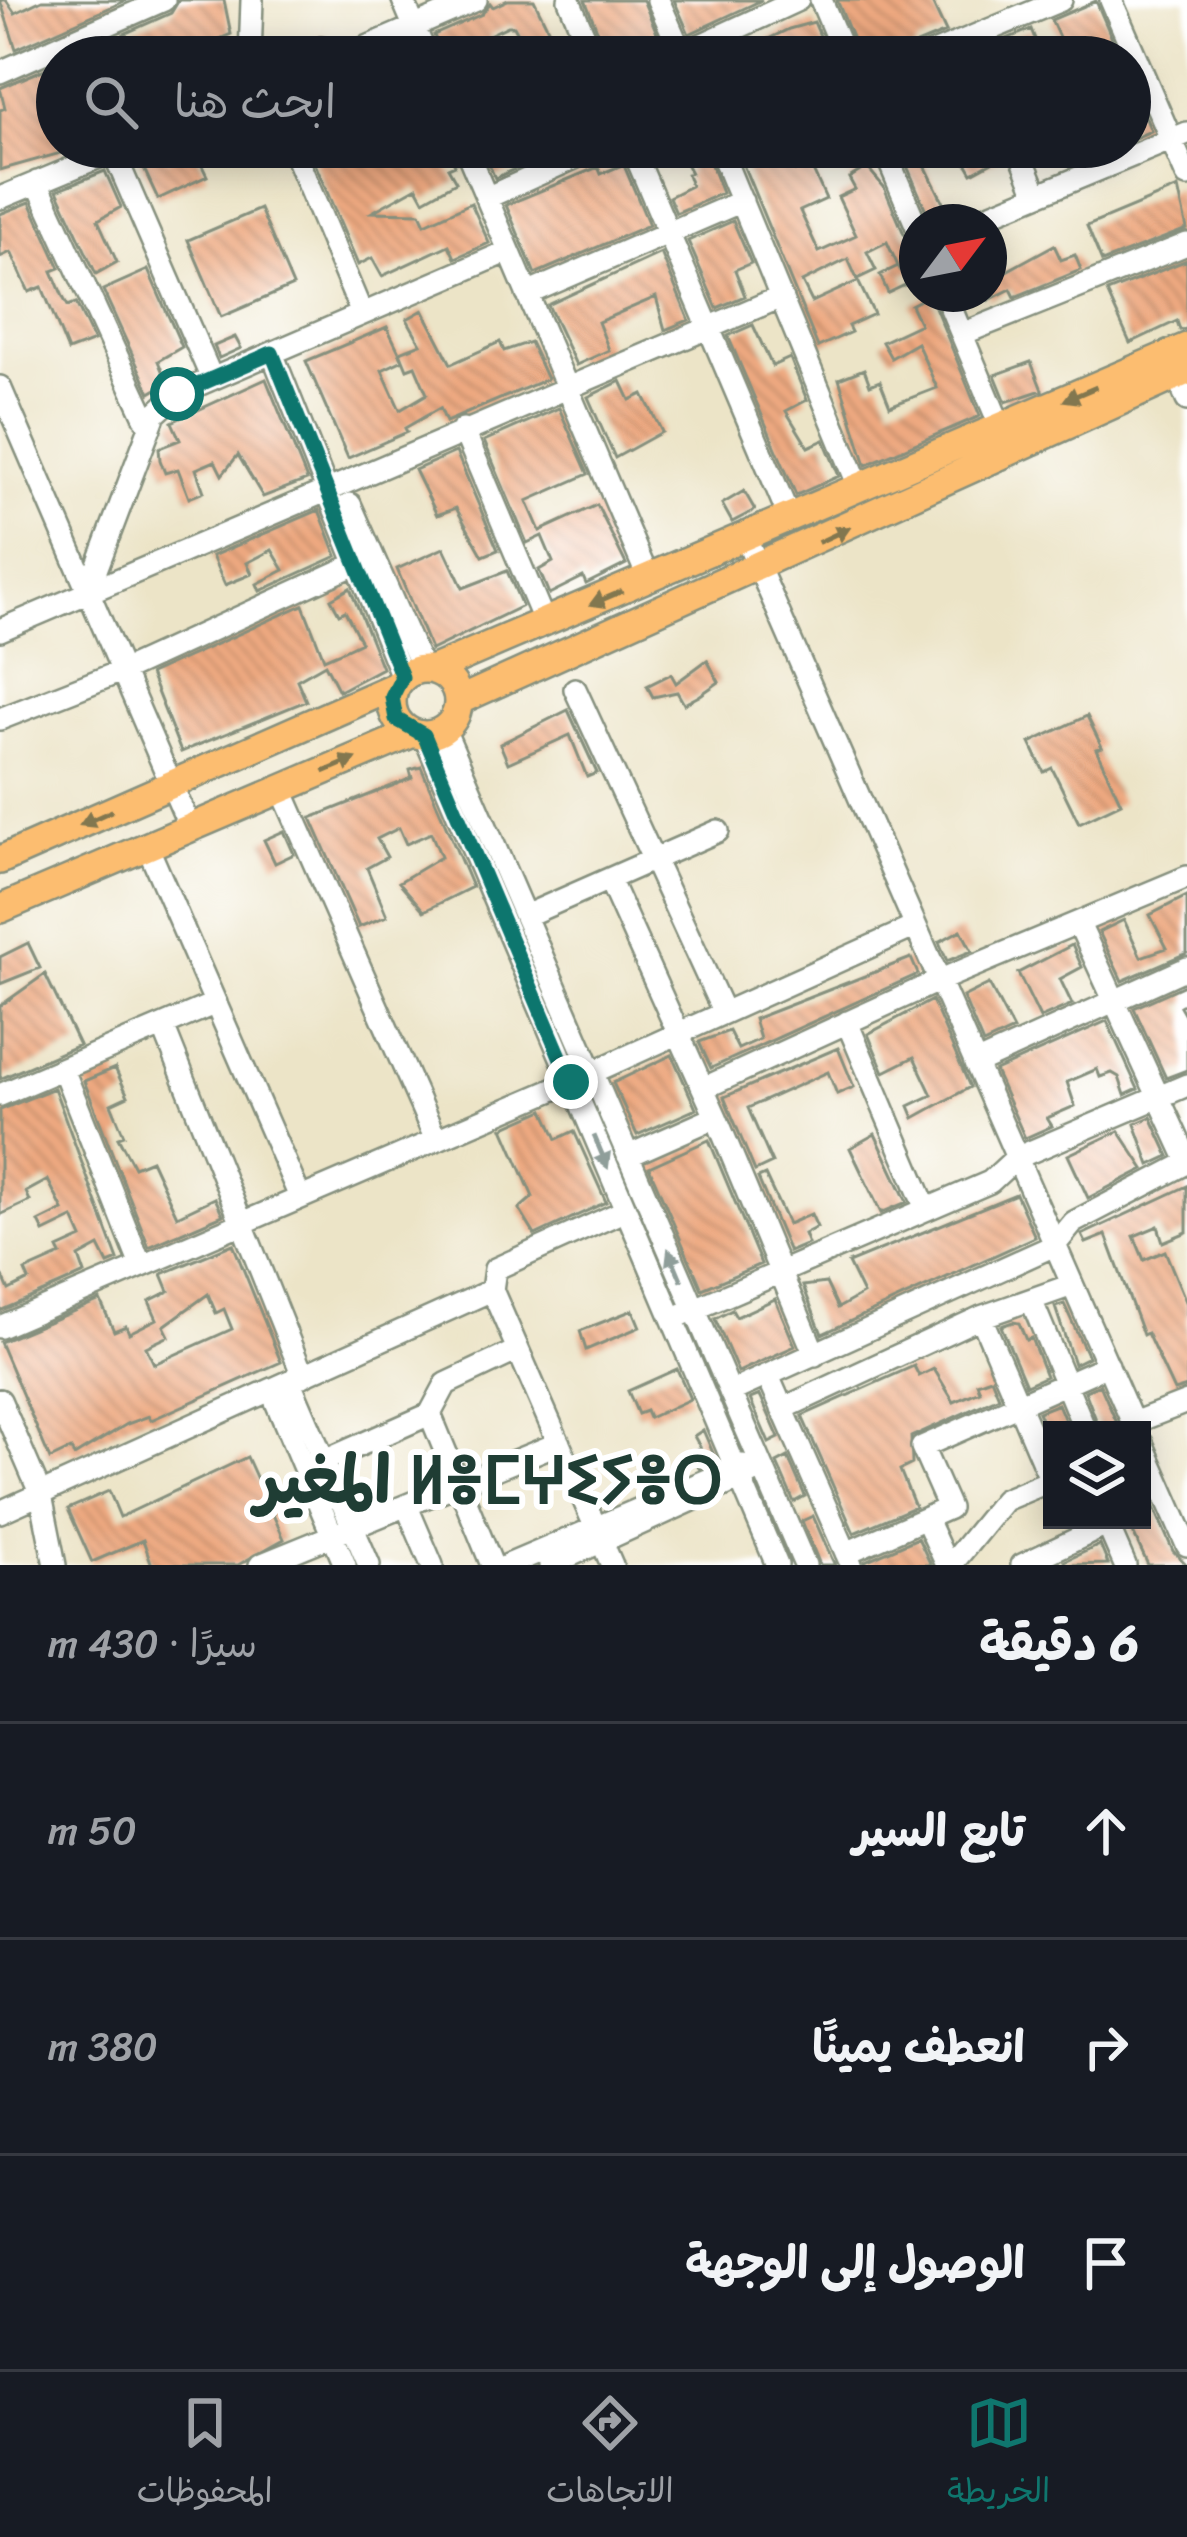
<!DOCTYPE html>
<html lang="ar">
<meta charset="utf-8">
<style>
:root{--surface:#171b24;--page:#242831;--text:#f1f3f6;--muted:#9ea1a6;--line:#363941;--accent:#0f766e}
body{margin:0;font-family:Sriracha,"Playpen Sans Arabic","Noto Sans Tifinagh",sans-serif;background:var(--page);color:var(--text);direction:rtl}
.controls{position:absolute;right:36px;bottom:36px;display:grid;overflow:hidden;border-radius:0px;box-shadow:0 6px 30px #0003}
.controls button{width:108px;height:108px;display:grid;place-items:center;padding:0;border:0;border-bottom:3px solid var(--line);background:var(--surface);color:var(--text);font:60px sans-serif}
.compass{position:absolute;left:899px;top:204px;width:108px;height:108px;border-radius:50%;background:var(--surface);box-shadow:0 6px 30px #0003;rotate:58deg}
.stop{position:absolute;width:36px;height:36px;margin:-27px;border:9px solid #0f766e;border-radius:50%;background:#fff}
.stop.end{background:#0f766e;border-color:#fff;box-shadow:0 3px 12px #0008}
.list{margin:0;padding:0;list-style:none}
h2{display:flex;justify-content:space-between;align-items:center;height:156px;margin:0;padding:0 48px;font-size:51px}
h2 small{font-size:39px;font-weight:400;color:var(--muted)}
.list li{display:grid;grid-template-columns:78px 1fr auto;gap:36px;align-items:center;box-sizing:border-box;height:216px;padding:0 48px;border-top:3px solid var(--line)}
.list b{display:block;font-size:45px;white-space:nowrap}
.list em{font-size:39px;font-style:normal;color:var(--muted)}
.icon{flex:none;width:66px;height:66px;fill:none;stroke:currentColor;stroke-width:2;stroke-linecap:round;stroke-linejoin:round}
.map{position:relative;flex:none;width:1187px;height:1565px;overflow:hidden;direction:ltr}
.search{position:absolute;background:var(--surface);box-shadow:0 6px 30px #0003;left:36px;right:36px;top:36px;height:132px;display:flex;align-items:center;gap:30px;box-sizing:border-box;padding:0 42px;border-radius:66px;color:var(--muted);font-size:45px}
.sheet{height:804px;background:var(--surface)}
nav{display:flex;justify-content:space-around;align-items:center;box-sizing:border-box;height:168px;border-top:3px solid var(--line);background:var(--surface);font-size:33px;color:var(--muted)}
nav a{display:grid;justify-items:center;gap:6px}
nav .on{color:var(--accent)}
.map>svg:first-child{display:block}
</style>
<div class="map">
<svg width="1187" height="1565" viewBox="0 0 1187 1565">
<defs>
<pattern id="building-back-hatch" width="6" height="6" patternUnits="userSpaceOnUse" patternTransform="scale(3)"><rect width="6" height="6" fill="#eea980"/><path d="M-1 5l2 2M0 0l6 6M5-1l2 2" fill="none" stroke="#c08b6a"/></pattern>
</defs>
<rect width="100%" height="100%" fill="#fff"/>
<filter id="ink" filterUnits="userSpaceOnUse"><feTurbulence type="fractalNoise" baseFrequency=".00833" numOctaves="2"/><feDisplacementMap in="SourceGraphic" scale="24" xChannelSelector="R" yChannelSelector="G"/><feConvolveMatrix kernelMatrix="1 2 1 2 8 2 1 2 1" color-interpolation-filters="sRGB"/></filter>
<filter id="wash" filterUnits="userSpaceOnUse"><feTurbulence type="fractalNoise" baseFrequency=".004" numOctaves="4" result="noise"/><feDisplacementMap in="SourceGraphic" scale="48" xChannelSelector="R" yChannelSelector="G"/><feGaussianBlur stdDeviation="2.7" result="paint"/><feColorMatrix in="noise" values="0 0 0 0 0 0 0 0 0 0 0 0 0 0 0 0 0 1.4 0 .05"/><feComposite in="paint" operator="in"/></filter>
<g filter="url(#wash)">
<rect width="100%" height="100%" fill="#ece4c7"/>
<g id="blocks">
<path fill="url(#building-back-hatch)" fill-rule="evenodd" d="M0,0H6L15,13L42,0H127L16,49Z
M179,0H224L231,34L199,48L203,57H147L142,48L133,52L124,34L171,13Z
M508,0H534L562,57H531L514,26H508L489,35L498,53L489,57H442L434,35L482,14L490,3L493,7Z
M585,0H643L667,57H608Z
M674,0H762L689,34Z
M837,0H931L946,32L917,44L909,57L897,52L860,57Z
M1096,1L1119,55L1116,57L1104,52L1080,57L1071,42L1063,46L1051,20Z
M814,22L829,57H731L789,29Z
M1031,29L1035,39L1010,48L1014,57H963Z
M313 46a10 10 0 1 1 20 0a10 10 0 1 1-20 0Z
M57,64L61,153L0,170V110L5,108L0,88Z
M1142,109L1151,131L1130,140V115Z
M155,147H162L167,160L193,147L207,176L158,199L137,154Z
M308,147H372L375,153L385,147H447L455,165L448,168L456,182L424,200L417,187L372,212L420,213L425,224L471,203L489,243L455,258L449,245L382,276L372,258L358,265Z
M481,147H563L495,178Z
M648,147H704L722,193L676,213L669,197L691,186L687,174L691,173L679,150L655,162Z
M743,147H785L795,171L810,164L826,199L800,211L819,252L856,235L838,197L855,189L849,178L867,167L884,187L904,234L916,242L917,268L903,275L899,267L907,284L888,293L880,275L898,266L887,242L867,252L876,270L857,279L848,259L802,282L812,302L858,281L874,314L848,326L851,332L818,347L737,150Z
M899,147H916L947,210L959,204L963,211L953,222H931Z
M957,147H1003L1005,155L972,173Z
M620,156L649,225L535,274L506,205L598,167L601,174L622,165Z
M105,171L121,207L98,220L117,262L96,274L57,190Z
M1178,188L1187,229L1102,262L1087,226Z
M30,202L60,268L52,271L64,299L68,306L76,303L94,341L68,351L42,287L29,292L11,252L0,257V214Z
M260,209L293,286L221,317L188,240Z
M733,221L751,263L735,270L745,296L717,308L688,241Z
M1054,245L1061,260L1075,255L1081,270L1015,297L1011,289L989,300V274L999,269L1001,274Z
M661,253L689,320L665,330L656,297L598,322L609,350L576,365L548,305Z
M1187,260V329L1180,330L1177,321L1130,343L1107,292Z
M148,270L182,347L158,361L167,383L150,393L103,290Z
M930,295L980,416L866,465L839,379L864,369L870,385L880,381L890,406L937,388L917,343L891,358L882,342L920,324L911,305Z
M423,310L451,364L500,342L504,351L530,342L547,379L446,422L440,408L405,428L407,432L348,458L306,361L387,327L403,360L382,370L400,410L427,394L415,366L407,369L400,352L421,344L407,319Z
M753,325L772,366L790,358L807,400L786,411L808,447L824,440L839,476L796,495L728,336Z
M235,337L241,348L219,358L214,346Z
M1031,362L1042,390L1006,402L995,375Z
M266,379L307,480L263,497L238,455L222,475L215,461L196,469L204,492L189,498L178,469L165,473L160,460L159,448L180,440L172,422Z
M621,381L630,400L643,394L662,432L615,458L588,397Z
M559,408L588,474L527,501L540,531L597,505L626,564L586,584L583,577L549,594L539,570L553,562L542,536L527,543L484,441Z
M456,452L498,550L483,556L456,508L437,515L415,470Z
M744,491L755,510L732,522L722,504Z
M319,510L337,556L260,591L257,584L284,570L272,550L247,563L252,574L225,585L212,556Z
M444,548L463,588L507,571L522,606L431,650L397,569Z
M350,588L382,668L339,691L325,664L297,680L306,701L181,752L150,674L303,605L324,659L338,653L361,642L345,611L339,614L331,599Z
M707,660L719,682L699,696L684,704L677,692L653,697L647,686L671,674L676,683Z
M568,710L597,773L587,777L570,735L508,763L500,744Z
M1087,716L1102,747L1096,749L1121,803L1079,823L1052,768L1044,772L1030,743Z
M421,767L472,887L424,911L399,882L441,857L431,833L406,844L399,828L377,839L387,857L367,868L387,916L359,927L311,818L412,778L410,770Z
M284,831L294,854L275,863L264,840Z
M1187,896V953L1122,981L1099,932L1124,920L1141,957L1167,948L1150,915Z
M961,930L972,951L947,961L939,942Z
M28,943L40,968L0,984V957Z
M1072,945L1082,967L1060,979L1072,1004L1040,1018L1018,973Z
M911,958L918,974L711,1068L699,1042L729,1031L738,1049L760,1039L754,1019Z
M45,974L79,1045L0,1079V1006Z
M989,984L1013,1030L983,1044L963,997Z
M1187,984V1002L1180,1006L1187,1018V1070L1166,1078L1134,1008Z
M932,1000L970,1087L914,1118L909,1106L932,1095L914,1057L884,1072L868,1034Z
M1107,1021L1138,1089L1125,1095L1119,1077L1112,1073L1100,1077L1097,1069L1067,1082L1075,1106L1047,1118L1052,1126L1025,1138L995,1071Z
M838,1048L854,1087L837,1094L828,1072L748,1108L772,1163L755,1171L724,1097Z
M672,1055L696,1109L637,1135L613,1083Z
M115,1068L128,1096L111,1104L124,1135L118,1137L134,1167L151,1160L177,1216L215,1198L223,1215L149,1247L84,1081Z
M54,1088L118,1260L108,1264L99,1246L79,1257L85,1274L0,1311V1270L9,1290L29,1280L25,1271L61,1255L58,1249L82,1238L73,1218L44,1232L39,1222L63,1210L48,1180L26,1192L30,1201L0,1215V1110Z
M544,1110L557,1139L574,1131L606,1202L535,1235L519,1209L533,1197L503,1128Z
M1151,1117L1169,1156L1150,1165L1135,1124Z
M1119,1131L1144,1169L1088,1198L1068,1155Z
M875,1134L907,1202L881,1213L850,1148Z
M709,1140L761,1264L702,1289L649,1167Z
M765,1175L788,1224L811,1214L817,1227L804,1234L808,1244L789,1252L758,1178Z
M1187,1186V1232L1163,1242L1158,1226L1134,1236L1144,1260L1165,1251L1187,1304V1387L1174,1391L1147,1333L1143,1335L1106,1235L1086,1243L1082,1235Z
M1016,1194L1035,1237L822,1334L803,1286L826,1283L838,1308L863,1294L848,1263Z
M233,1244L281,1362L151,1420L149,1416L127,1424L74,1456L71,1449L50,1459L0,1342L100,1300L114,1331L126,1326L129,1333L157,1319L149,1301L169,1291L162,1274ZM208,1294L216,1313L224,1309L232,1329L154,1364L146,1347L169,1336L164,1326Z
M775,1299L795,1346L738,1372L715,1319L732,1310L736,1317Z
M1064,1304L1088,1357L1074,1364L1055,1307Z
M633,1310L640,1327L586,1350L580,1331Z
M1013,1322L1019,1323L1026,1340L1031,1338L1046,1376L1026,1385L1001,1326Z
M914,1366L919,1376L934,1369L954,1402L980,1391L977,1383L991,1378L999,1397L911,1437L912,1464L900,1470L915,1507L854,1533L802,1416Z
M677,1369L690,1399L649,1418L646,1411L638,1414L628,1391Z
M1100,1385L1120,1430H1100L1085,1391Z
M760,1395L779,1438L769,1443L750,1399Z
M1058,1404L1069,1430H1052V1445L1038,1412Z
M703,1430L716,1460L699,1468L690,1453L700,1447L694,1436Z
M247,1457L261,1488L270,1484L279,1504L270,1508L284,1539L238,1565H152L143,1540L92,1562L68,1509L109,1491L120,1517Z
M788,1457L805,1496L794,1502L777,1463Z
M1142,1480L1173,1551L1187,1565H1148L1130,1526L1132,1520H1142Z
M813,1516L832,1559L835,1565H820L802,1521Z
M918,1538L931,1565H866L865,1561Z
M1100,1545L1108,1564L1067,1565L1065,1561Z"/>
</g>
</g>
<g filter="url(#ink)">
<use href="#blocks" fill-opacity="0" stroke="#86907e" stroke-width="3"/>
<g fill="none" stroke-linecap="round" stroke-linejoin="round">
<g stroke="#86907e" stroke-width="26">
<path id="minor" d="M403,0L427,57
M569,0L593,57
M658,0L683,57
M821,0L845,57
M1111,0L1187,176
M681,54L798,0
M250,57L252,0
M344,57L476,0
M924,57L1061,0
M0,72L164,0
M292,147L362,314
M465,147L649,580
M632,147L790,519
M719,147L860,489
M883,147L917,227
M1018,147L1037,194
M113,151L212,379
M37,182L150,428
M0,198L123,147
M486,198L599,147
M972,222L1187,133
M527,294L742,201
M945,294L1001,428
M962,334L1187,244
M272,353L402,677
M1177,376L1187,400
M0,387L191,830
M463,429L545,623
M350,504L422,668
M746,538L1136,1430
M88,591L155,414L177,394L509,251
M0,630L781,297
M575,689L724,1013
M0,719L122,671L358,563
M444,729L805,1565
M424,735L777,1565
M282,790L436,1140
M148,848L300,1197
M609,879L716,1117L815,1355
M525,916L718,831
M1079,924L1187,1159
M847,1022L926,1209
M163,1026L303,1376
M975,1064L1187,968
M63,1069L141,1266
M704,1088L938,981L1187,877
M0,1095L216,1003
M628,1156L716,1117
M492,1290L495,1269L626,1210
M1032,1302L1085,1430
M681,1315L990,1182L1016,1158L1187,1085
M981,1317L1051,1481
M0,1327L571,1082L914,927
M768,1376L851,1564
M290,1382L369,1565
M271,1390L345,1565
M730,1392L1055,1245L1074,1222L1187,1163
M0,1400L41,1495L55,1565
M782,1409L981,1317L1072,1285
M430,1414L446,1384L518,1350
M1133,1423L1187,1402
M1142,1443L1187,1545
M324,1461L430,1414L492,1565
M408,1509L432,1565
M0,1512L492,1290L612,1565
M926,1519L947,1565
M1108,1526L1125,1565
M846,1553L949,1508L922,1447L1108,1365
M260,1565L559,1443
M508,1565L743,1465
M550,1565L752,1473
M951,1565L1004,1500L1052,1480
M1022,1565L1117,1520"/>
</g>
<g stroke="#86907e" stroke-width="32">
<path id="major" d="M392 702a33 33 0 1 1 66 0a33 33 0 1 1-66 0Z
M434,669L1187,347
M458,701L1187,371
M0,860L395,686
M0,909L413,733"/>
</g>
<use href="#minor" stroke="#fff" stroke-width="21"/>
<use href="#major" stroke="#fcbd6f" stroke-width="27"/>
</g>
<defs><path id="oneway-solid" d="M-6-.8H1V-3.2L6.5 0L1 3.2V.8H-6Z" transform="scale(3)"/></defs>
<g fill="#82774f">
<use href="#oneway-solid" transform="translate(1080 394) rotate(157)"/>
<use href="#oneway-solid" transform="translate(834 535) rotate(-25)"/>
<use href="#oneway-solid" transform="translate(606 598) rotate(157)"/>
<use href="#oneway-solid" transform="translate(340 765) rotate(-23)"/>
<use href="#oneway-solid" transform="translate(96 818) rotate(156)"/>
</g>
<g fill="#8f9e9a">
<use href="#oneway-solid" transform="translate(601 1152) rotate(67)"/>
<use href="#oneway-solid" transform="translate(675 1265) rotate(-113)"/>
</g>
</g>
<g fill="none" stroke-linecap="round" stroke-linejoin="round" filter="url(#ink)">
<path stroke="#0f766e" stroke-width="15" d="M177,394L272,353L402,677L392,697L396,719L424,735L571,1082"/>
</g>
<g text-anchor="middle" stroke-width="12" stroke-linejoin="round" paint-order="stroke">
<g font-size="66" font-weight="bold" fill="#1f3d34" stroke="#fff">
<text x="489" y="1503">المغير ⵍⴻⵎⵖⵉⵢⴻⵔ</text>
</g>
</g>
</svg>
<div class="controls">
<button><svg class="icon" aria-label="layers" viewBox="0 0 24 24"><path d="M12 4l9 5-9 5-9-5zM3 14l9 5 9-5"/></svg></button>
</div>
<svg class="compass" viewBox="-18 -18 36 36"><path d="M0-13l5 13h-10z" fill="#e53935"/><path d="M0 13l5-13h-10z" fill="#9ea1a6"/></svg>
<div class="stop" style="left:177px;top:394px"></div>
<div class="stop end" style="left:571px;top:1082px"></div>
<div class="search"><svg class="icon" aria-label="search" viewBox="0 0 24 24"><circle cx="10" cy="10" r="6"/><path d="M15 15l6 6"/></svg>ابحث هنا</div>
</div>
<section class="sheet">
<h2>6 دقيقة<small>سيرًا · 430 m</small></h2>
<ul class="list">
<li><svg class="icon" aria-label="ahead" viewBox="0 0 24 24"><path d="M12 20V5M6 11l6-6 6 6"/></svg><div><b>تابع السير</b></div><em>50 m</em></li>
<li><svg class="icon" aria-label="right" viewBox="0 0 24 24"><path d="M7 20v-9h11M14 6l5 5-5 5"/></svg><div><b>انعطف يمينًا</b></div><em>380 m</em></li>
<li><svg class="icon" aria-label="arrive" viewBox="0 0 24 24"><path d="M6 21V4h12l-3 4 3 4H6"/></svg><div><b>الوصول إلى الوجهة</b></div></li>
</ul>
</section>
<nav>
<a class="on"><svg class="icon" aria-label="map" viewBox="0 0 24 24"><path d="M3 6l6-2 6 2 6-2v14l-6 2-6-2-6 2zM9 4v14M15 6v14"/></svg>الخريطة</a>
<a><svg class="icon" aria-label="directions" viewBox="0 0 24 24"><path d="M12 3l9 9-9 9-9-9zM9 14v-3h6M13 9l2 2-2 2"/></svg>الاتجاهات</a>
<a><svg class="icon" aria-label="saved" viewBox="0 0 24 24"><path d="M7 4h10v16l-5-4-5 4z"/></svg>المحفوظات</a>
</nav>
